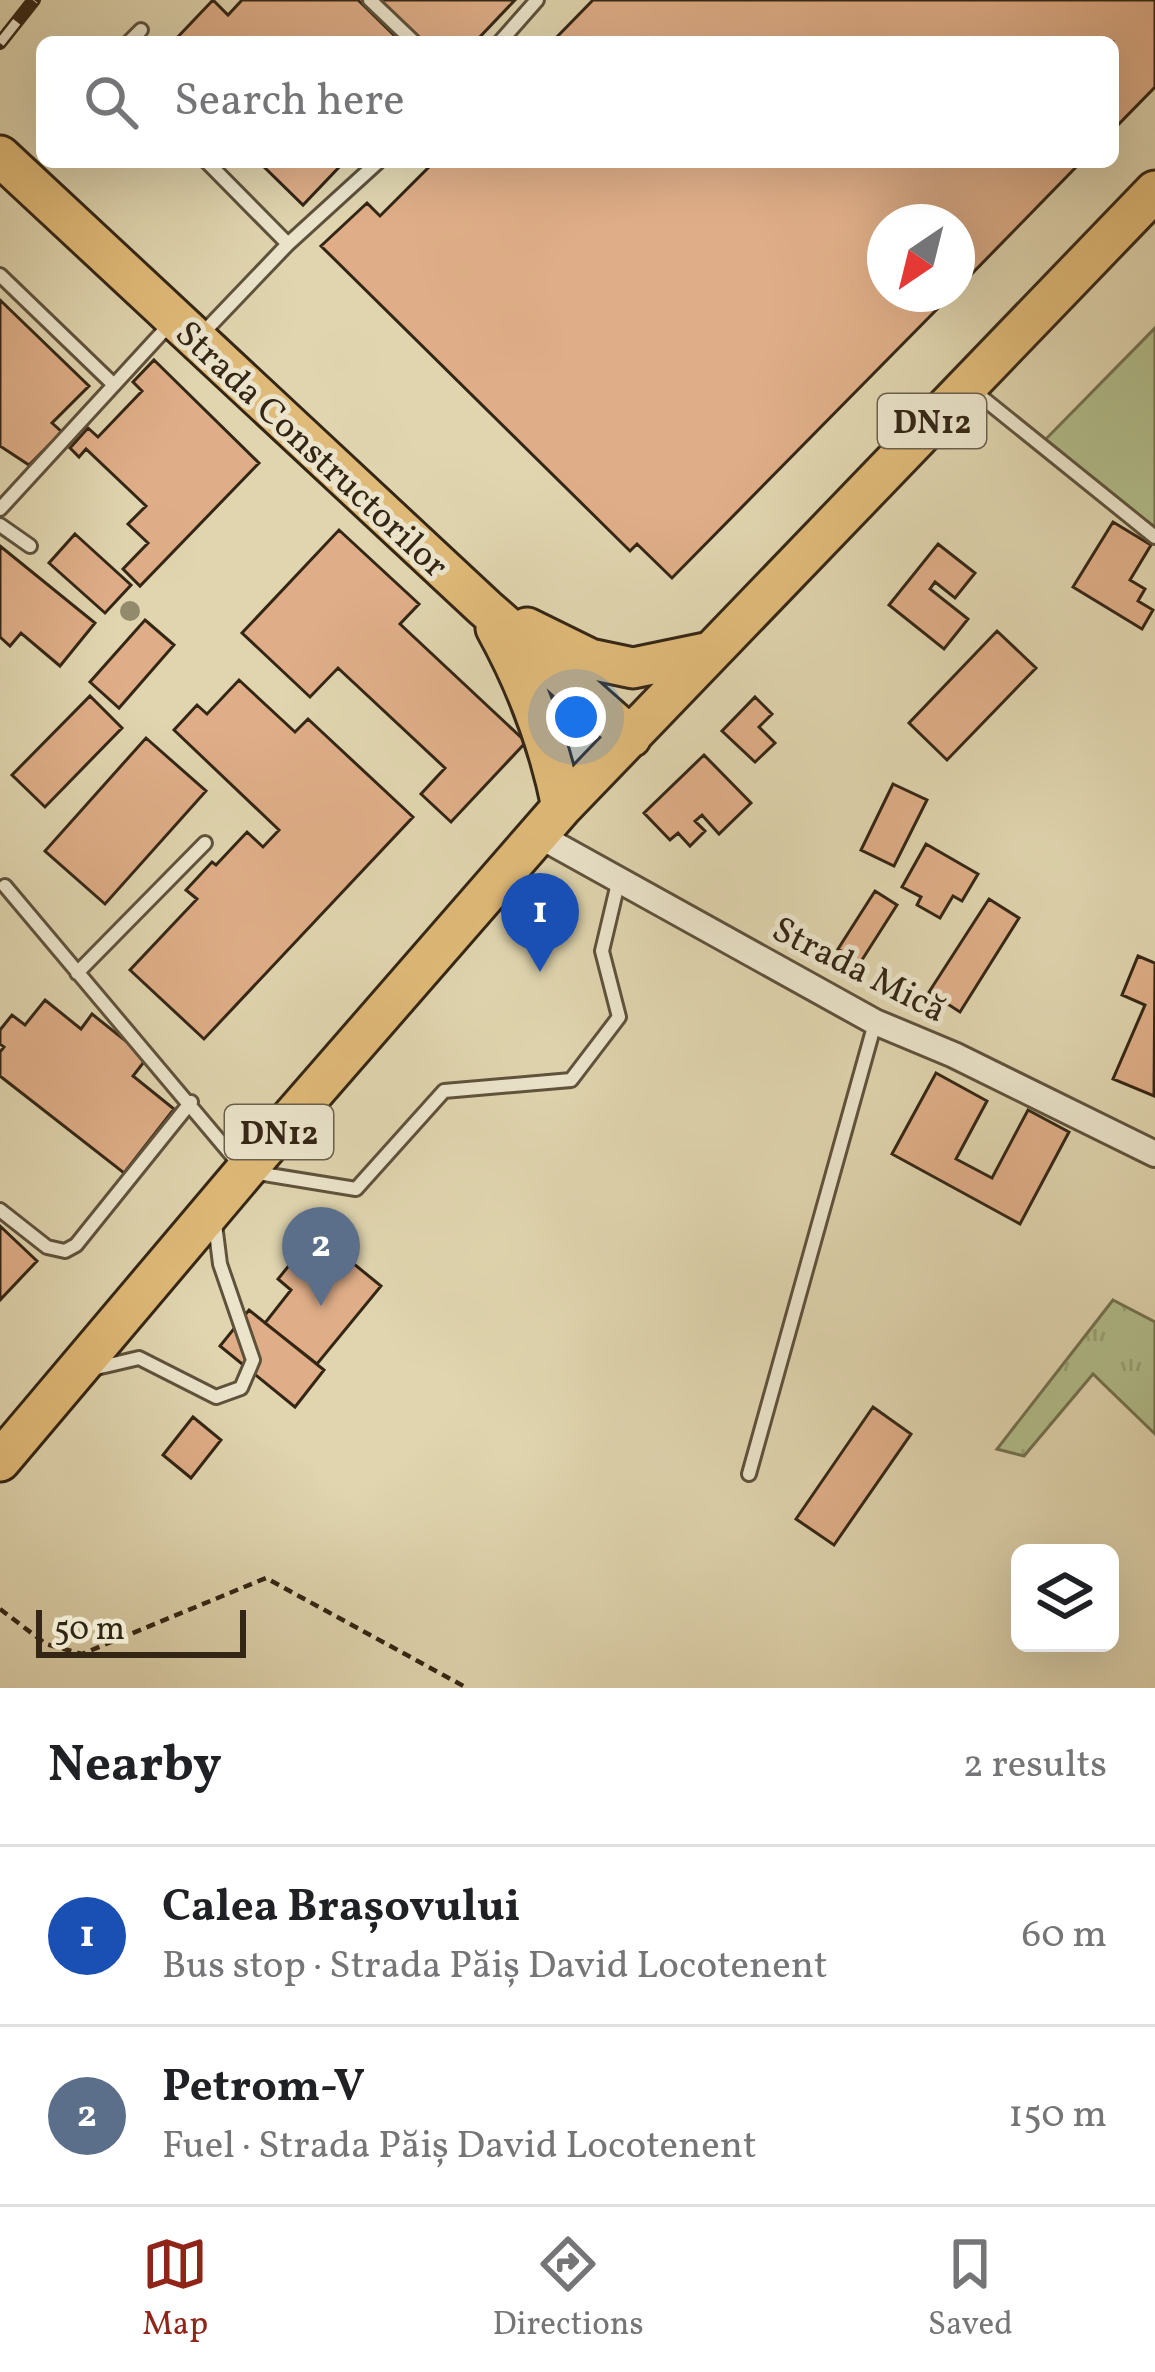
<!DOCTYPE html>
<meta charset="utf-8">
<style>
:root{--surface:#fff;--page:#f2f2f2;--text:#202124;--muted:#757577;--line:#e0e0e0;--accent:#8f2418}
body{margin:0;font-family:Vollkorn,serif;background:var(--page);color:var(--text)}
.controls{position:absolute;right:36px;bottom:36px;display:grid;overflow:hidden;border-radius:18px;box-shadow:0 12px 48px #0002}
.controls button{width:108px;height:108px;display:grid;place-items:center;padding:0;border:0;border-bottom:3px solid var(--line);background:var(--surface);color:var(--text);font:60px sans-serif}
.compass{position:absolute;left:867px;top:204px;width:108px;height:108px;border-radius:50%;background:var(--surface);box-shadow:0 12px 48px #0002;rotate:215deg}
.scale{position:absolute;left:36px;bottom:30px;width:210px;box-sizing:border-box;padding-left:12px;border:6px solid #342615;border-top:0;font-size:33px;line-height:42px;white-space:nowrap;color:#342615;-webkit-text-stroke:9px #ebe4cb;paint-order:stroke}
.you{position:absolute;left:576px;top:717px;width:42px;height:42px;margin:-30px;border:9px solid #fff;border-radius:50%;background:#1a73e8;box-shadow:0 0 0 18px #1a73e833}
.badge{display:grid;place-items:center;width:78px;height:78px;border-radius:50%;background:var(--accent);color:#fff;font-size:39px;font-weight:700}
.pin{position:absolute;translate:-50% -99px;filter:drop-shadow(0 3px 6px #0008)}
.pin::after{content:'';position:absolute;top:63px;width:42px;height:36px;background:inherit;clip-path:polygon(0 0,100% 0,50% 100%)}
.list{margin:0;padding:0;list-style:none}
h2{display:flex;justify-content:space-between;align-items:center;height:156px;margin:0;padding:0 48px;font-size:51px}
h2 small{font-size:39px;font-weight:400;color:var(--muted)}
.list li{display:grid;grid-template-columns:78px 1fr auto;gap:36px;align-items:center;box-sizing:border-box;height:180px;padding:0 48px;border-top:3px solid var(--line)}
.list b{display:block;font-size:45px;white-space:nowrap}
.list p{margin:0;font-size:39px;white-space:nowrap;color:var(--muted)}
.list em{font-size:39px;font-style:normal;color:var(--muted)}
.icon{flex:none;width:66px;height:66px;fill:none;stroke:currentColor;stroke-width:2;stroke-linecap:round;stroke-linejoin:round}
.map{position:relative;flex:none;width:1155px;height:1688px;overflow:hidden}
.search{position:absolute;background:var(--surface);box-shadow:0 12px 48px #0002;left:36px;right:36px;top:36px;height:132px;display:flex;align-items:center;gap:30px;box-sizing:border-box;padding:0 42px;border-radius:18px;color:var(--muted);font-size:45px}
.sheet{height:516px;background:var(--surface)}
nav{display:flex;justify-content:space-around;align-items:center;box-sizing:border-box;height:168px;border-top:3px solid var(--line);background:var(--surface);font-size:33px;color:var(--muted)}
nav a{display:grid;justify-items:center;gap:6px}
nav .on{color:var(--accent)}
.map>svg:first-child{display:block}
</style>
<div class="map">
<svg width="1155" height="1688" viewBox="0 0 1155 1688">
<defs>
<pattern id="grass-tufts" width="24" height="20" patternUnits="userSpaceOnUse" patternTransform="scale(3)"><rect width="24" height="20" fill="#b1bd8b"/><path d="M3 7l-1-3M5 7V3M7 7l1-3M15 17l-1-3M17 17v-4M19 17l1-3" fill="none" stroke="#99a277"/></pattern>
</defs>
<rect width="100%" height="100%" fill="#e0d5af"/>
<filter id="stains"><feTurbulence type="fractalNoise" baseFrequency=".00167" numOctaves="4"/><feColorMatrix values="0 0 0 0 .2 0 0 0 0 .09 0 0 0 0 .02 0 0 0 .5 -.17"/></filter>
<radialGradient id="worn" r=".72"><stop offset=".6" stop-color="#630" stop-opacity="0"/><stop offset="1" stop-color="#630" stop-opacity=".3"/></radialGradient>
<path fill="url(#grass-tufts)" stroke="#727250" stroke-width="3" d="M1113,1300L1155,1322V1434L1093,1374L1024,1456L997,1449Z"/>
<path fill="#b1bd8b" stroke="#727250" stroke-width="3" d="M1155,328V527L1042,443Z"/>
<path fill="#dfae88" stroke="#342615" stroke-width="3" d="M213,0L228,15L242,0H358L401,42H173Z
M378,0H515L475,42H423Z
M593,0H1155V87L1113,130V42H552Z
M259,162H344L303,205Z
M434,162H1081L957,289V222H885V294H952L672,578L637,544L630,551L321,246L367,203L380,216Z
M0,300L89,386L52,423L62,432L29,465L0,446Z
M154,360L259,463L140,586L123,569L148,543L128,524L146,506L86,449L79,457L70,448L88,428L98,437L142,391L133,382Z
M1113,522L1151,545L1130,580L1145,589L1138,601L1153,610L1142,629L1073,587Z
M339,530L419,604L400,624L526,742L451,822L421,794L445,768L338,668L310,697L242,633Z
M75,534L131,585L105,613L49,563Z
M938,544L975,573L955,598L935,582L930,589L968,619L944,649L889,605Z
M0,546L95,623L60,666L21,633L10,646L0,637Z
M145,620L174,645L119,708L90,682Z
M997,631L1036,668L947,760L909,723Z
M239,680L295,732L308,719L413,817L204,1039L130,970L197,899L186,890L212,862L216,865L247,832L263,847L279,830L174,730L197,705L207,714Z
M90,696L122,728L45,807L12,775Z
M755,697L772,714L759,727L775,743L755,762L722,731Z
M146,738L206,791L105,904L45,851Z
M704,755L751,803L719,834L702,815L695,821L705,831L690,846L678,833L670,840L644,813Z
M893,784L927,800L894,866L861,850Z
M926,844L978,874L962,901L953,896L940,918L917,905L921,897L902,887Z
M875,891L897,905L860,963L838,949Z
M989,899L1019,918L960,1012L929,992Z
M1138,956L1155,963L1154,1096L1113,1079L1145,1005L1122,995Z
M45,1000L81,1029L92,1014L147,1058L133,1076L174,1109L124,1173L0,1076V1052L4,1047L0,1044V1030L12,1015L25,1025Z
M936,1073L987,1101L956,1159L992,1178L1028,1110L1069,1132L1020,1224L892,1154Z
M0,1226L37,1261L0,1300Z
M309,1241L320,1250L327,1242L381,1286L317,1364L265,1323L291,1290L278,1279Z
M249,1310L324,1370L295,1407L220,1346Z
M873,1407L911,1434L834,1545L796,1519Z
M193,1417L221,1440L191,1478L163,1455Z"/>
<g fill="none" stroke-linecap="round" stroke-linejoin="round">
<g stroke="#5f523c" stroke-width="18">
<path id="service" d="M370,0L414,42
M129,42L141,30
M500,42L537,0
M207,162L288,244
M0,275L114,385
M202,334L288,244L378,162
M974,391L1155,537
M0,509L170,324
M0,525L30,546
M5,886L245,1171L356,1189L444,1091L571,1080L619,1017L602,951L619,879
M77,973L205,843
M0,1210L47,1247L65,1251L76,1245L191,1102
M92,1369L139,1358L216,1397L241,1388L253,1360L220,1264L215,1224
M749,1474L875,1023"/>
</g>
<g stroke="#5f523c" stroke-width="30">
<path id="minor" d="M538,835L875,1022L954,1055L1155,1154"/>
</g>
<g stroke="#342615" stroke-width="45">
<path id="primary" d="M0,156L485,608L631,737
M496,628C528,686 549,742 562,807
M527,628L590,659L633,668L710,652
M0,1461L245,1171L562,807L1155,191"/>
</g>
<path stroke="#342615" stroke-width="4.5" stroke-dasharray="9 6" stroke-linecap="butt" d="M0,1609L46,1644L82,1654L266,1578L467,1688"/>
<use href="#service" stroke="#ebe4cb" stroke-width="12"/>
<use href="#minor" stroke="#ebe4cb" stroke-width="24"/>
<use href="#primary" stroke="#e0ba78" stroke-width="39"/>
<g stroke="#342615" stroke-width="14">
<path id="rail" d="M0,43L34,0"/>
</g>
<use href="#rail" stroke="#ebe4cb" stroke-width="9" stroke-dasharray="27" stroke-linecap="butt"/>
</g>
<circle fill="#928a6a" cx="130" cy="611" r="10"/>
<g text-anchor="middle" stroke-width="10" stroke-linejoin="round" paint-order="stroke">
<g fill="#ebe4cb" stroke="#6b5f4c" stroke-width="3">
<rect x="878" y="394" width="108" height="54" rx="9"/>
<rect x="225" y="1105" width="108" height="54" rx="9"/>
</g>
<g font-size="33" font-weight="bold" fill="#342615">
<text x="932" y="433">DN12</text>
<text x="279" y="1144">DN12</text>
</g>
<g font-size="36" fill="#342615" stroke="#ebe4cb">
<text transform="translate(313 448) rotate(43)" y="13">Strada Constructorilor</text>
<text transform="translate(860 968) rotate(27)" y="13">Strada Mică</text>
</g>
</g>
<rect width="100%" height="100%" filter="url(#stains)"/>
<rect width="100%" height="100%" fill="url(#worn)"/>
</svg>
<div class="controls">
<button><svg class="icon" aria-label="layers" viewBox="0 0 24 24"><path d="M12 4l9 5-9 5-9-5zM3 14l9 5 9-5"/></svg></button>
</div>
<svg class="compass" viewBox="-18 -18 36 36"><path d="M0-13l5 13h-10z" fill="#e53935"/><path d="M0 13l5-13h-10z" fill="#757577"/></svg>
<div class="scale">50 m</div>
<div class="you"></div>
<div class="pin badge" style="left:540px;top:972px;background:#1a4fb4">1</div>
<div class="pin badge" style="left:321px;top:1306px;background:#5c6f8a">2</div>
<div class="search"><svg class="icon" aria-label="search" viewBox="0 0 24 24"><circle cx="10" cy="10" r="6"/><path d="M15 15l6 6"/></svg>Search here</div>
</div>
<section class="sheet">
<h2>Nearby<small>2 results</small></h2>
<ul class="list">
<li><span class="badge" style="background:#1a4fb4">1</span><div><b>Calea Brașovului</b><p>Bus stop · Strada Păiș David Locotenent</p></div><em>60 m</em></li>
<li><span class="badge" style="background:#5c6f8a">2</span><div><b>Petrom-V</b><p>Fuel · Strada Păiș David Locotenent</p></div><em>150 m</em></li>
</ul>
</section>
<nav>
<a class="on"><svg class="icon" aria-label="map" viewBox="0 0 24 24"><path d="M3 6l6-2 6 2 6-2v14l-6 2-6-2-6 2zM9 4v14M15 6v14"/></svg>Map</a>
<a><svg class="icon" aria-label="directions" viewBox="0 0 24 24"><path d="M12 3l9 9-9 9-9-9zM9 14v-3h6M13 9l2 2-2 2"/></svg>Directions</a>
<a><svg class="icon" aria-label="saved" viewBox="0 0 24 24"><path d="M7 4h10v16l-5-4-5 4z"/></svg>Saved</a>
</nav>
